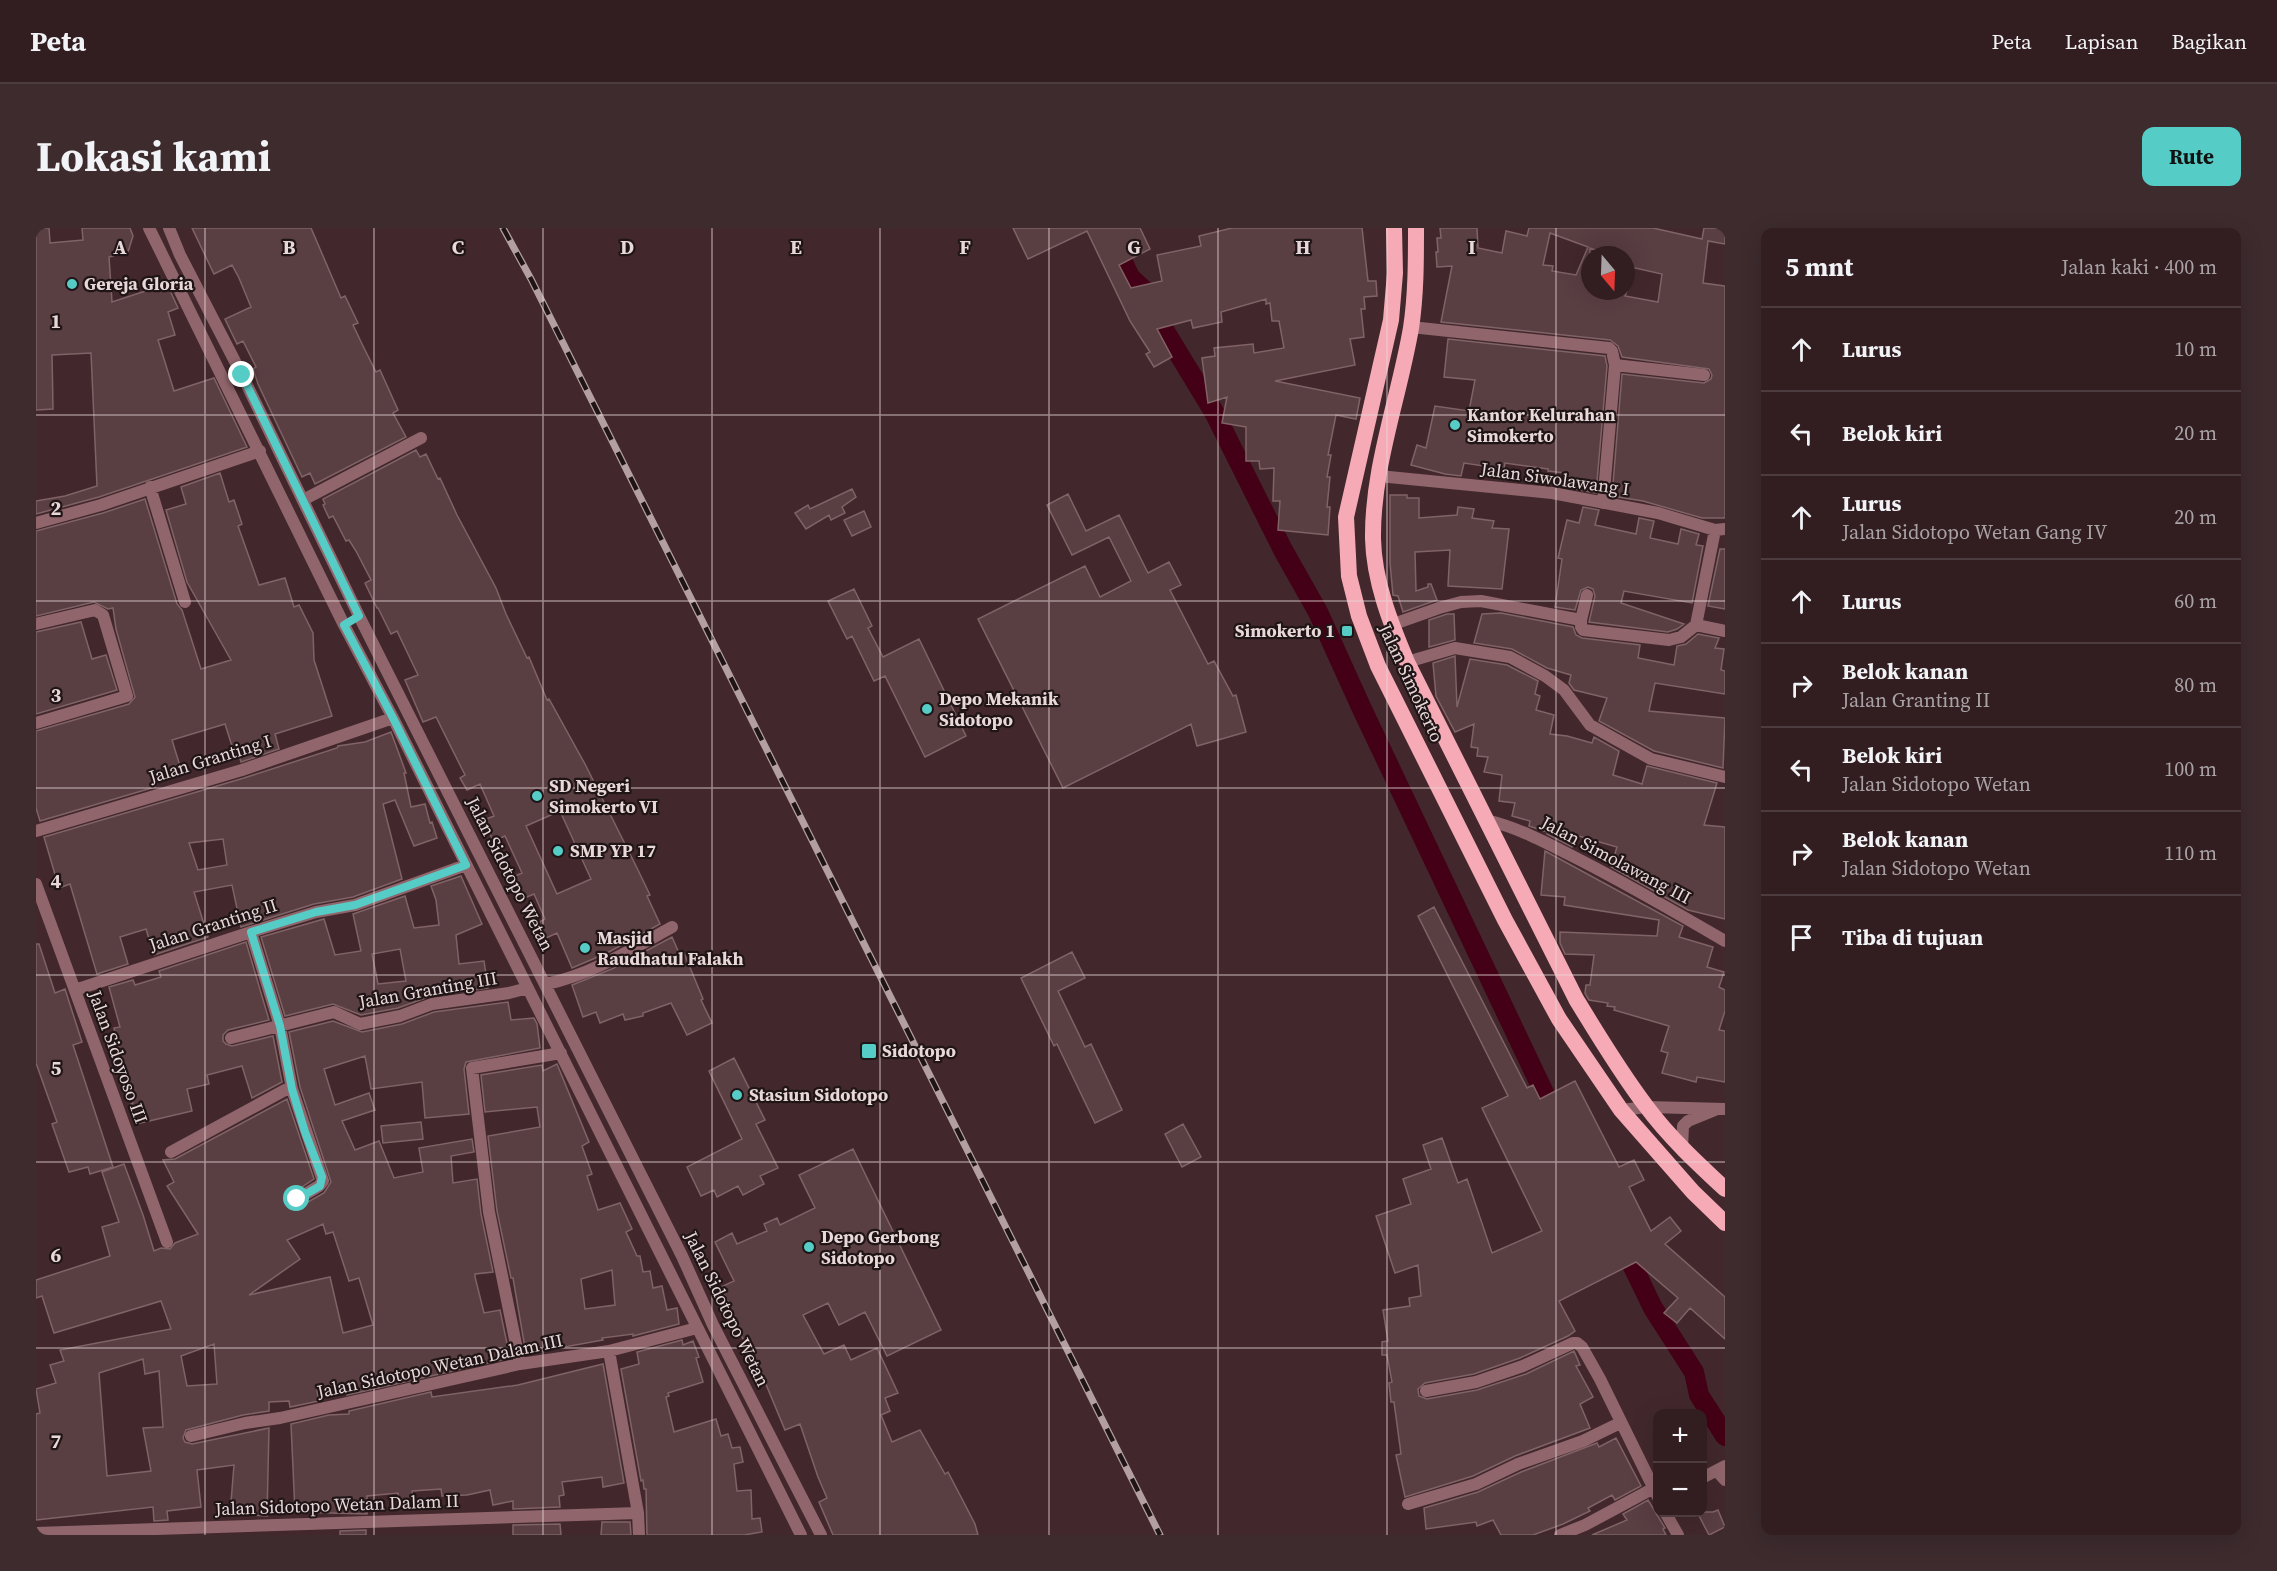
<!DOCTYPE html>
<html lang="id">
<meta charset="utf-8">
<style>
:root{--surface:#321e21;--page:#3d2b2e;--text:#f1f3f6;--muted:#a8a2a5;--line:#4d3c3f;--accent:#55cdc6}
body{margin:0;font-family:"Source Serif 4",serif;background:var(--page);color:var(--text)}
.controls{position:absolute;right:18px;bottom:18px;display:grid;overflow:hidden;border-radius:12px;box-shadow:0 6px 24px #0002}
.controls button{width:54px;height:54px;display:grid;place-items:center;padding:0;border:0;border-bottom:2px solid var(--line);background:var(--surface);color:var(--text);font:30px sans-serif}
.compass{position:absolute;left:1545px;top:18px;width:54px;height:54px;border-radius:50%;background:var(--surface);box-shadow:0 6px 24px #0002;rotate:161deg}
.stop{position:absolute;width:18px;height:18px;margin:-14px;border:4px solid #55cdc6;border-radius:50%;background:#fff}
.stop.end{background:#55cdc6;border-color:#fff;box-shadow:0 2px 6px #0008}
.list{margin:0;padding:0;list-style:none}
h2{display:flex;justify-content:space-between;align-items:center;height:78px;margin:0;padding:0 24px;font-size:26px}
h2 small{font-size:20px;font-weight:400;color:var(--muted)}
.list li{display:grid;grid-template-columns:39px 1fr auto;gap:18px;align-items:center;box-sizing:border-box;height:84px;padding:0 24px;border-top:2px solid var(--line)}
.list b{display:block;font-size:22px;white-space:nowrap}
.list p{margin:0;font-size:20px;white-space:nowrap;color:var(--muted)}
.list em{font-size:20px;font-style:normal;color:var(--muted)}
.icon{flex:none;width:33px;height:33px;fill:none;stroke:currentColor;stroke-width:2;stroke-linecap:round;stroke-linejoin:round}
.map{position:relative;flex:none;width:1689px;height:1307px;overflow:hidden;border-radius:12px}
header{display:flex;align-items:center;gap:36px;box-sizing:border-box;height:84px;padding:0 30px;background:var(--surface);border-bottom:2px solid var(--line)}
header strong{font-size:28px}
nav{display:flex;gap:33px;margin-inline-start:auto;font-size:21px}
.intro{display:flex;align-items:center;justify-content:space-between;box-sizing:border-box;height:144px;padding:0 36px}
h1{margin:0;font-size:42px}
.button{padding:15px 27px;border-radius:12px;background:var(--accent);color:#111;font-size:21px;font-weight:700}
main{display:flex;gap:36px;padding:0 36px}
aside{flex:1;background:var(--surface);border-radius:12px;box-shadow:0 6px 24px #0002}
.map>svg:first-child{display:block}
</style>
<header>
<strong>Peta</strong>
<nav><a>Peta</a><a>Lapisan</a><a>Bagikan</a></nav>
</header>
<div class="intro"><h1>Lokasi kami</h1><a class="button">Rute</a></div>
<main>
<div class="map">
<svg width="1689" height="1307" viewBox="0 0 1689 1307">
<rect width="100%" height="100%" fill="#42282c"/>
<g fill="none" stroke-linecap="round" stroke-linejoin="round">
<path stroke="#440016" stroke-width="20" d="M1071,0L1094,49L1108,62L1127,100L1178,184L1247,322L1282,384L1326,481L1520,890
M1584,1012L1617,1080L1658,1144L1663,1167L1689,1208"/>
</g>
<path fill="#593e42" stroke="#806367" stroke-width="1.5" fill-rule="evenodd" d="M0,0H13L14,15L47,12L46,0H94L97,8L92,24L73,29L76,74L131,56L142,80L132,84L139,107L122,112L138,163L178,150L211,219L63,269L0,286V273L29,268L61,258L55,125L16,127L17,181L0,182Z
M156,0H275L305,70L309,68L322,95L317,97L327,118L340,144L344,142L362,182L357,185L370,209L279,256L274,245L266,249L222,156L217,141L220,139L207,113L201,116L189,91L215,79L203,50L196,37L178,46Z
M977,0H1104L1114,21L1083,37L1095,60L1126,53L1121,27L1165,18L1163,8L1196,0H1326L1332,53H1340L1341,68L1328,69L1329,81H1325L1328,109L1314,111L1319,137L1239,153L1324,170L1320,191L1300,187L1292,227H1295L1291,249H1294L1291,279H1294L1292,307L1242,302L1244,273H1237L1238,240L1224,241L1223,233H1210V199L1186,195L1191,169L1172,175L1166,130L1179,128L1178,120L1217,116L1218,125L1248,120L1243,93H1236L1234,75L1230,76V71L1185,84L1186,94L1157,100L1155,92L1121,101L1136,129L1118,139L1110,126L1114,124L1094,93L1051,3L992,31Z
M1404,0H1441L1442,20L1466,25L1470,3L1491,8L1493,0H1617L1666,11L1668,0H1689V16L1672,13L1667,55L1689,58V290H1666L1607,273L1576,268L1586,146L1668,155L1675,151L1676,147L1673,141L1586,129L1582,118L1574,112L1405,94L1416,38L1401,39L1400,24H1402L1401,10H1405ZM1514,5L1552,19L1540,47L1516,43L1517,38L1507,37ZM1554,20L1573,27H1590V38L1626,46L1622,74L1589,68L1591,63H1554Z
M1412,111L1569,128L1571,138L1560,265L1527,259L1529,245L1512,243V241L1469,235L1468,241L1428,235L1425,248L1409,246L1375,237L1381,217L1390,220L1399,178L1433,183L1439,152L1408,149Z
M380,222L384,229L390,226L402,251L404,250L421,287L460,360L470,386L491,430L493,429L511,472L513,471L549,536L602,642L614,667L611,668L624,696L571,725L536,740L521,705L510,710L502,695L509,691L498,666L486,671L477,649L486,645L469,608L457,613L448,592L458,588L444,556L431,562L424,550L429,547L400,489L387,494L369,452L382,447L361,403L355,406L342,380H341L329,355L335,352L320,323L313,312L310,313L297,288L293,290L287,277L289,276L287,271ZM524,583L555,651L521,666L490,598Z
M184,245L193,274L198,272L206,296L202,298L223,357L249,350L258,379L263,377L277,405L278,432L296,488L239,506L243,521L205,534L200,517L196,518L189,496L136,512L144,538L115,547L119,559L4,593L0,580V503L93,476L99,469L80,401L77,380L72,381L58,374L0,388V303L67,285L109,271L141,376L146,382L165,441L195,432L151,354L130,282L150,276L145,259Z
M816,261L820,269L806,279L809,285L795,292L793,287L770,301L759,285L772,277L774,281Z
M1032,266L1050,303L1083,287L1112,345L1133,334L1145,357L1134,362L1172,436L1178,433L1197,468L1200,467L1210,504L1161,518L1155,496L1027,560L942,391L1049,338L1064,369L1095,353L1073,309L1036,327L1011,277Z
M1354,267H1371V270H1383V290L1421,287L1422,279L1438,281L1436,290L1458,293L1456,300L1473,301L1466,361L1412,358L1414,322L1379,324L1380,363L1392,359V356H1395L1401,372L1367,384L1362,368L1357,367L1354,335Z
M1547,279L1563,282L1559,297L1600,306L1603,290L1618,293L1614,310L1642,316L1645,301L1663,306L1660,317L1667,318L1656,375L1588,363L1585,375L1648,396L1641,401L1632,404L1553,394L1559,368L1557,361L1552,359L1545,362L1539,382L1519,379L1526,331L1522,330L1531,292L1543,295Z
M828,283L835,299L816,308L808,292Z
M1684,321H1689V381L1672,378Z
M818,361L836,398L832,400L847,429L883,411L930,508L889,529L849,448L838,453L816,408L811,411L792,373Z
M1465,385L1537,399L1540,407L1546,410L1604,417L1602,430L1638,437L1641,418L1650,416L1662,406L1683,410L1679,420L1688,421L1685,442L1689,443V466L1619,455L1613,483L1689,490L1687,540L1618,523L1563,493L1571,470L1538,462L1533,455L1535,447L1511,440L1476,421L1438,415L1446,386Z
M1411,386H1418L1419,412L1393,419V392Z
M45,394L56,431L70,427L81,462L0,486V404Z
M1419,428L1421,479L1434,431L1471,437L1502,453L1499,466L1504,468L1500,482L1518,487L1514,506L1531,508L1556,515L1558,509L1583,523L1577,547L1606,556L1611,538L1681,555L1668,597L1689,599V691L1652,682L1575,639L1581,619L1539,607L1536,619L1511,606V604L1493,598L1494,593L1476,588L1479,575L1463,573L1466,547L1448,544L1452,529L1441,528L1442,520L1435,519L1438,496L1419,504L1400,468L1397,435Z
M355,504L370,545H368L375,579L389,576L394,595L396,594L401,610L378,618L359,572L347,576L366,651L317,669L278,676L205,699L196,657L158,664L172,709L118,727L110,701L84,709L92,736L61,746L34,656L23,660L8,609L208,550L301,520L302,518L329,514ZM187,611L191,637L162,642L153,615Z
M1509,623L1647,698L1643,709L1677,719L1671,739L1688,744L1683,759L1689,762V783L1683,802L1689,803V854L1661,849L1660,854L1626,845L1632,825L1625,823L1633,798L1578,782L1579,779L1571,778L1572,775L1553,772L1549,765L1550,757H1554L1558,727L1529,726L1524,715V704L1621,708L1623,692L1528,677L1529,669L1505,667Z
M425,648L446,696L420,707L423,736L448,733L452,760L395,768L362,780L325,787L297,776L249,788L225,709L288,691L299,727L325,723L317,686L369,668L378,700L403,697L400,672L395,658ZM364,721L370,753L342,756L336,726Z
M1398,679L1491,860L1497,857L1504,871L1539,853L1583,939L1598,932L1608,952L1593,959L1615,1003L1634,989L1645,1003L1629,1016L1689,1069V1111L1654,1080L1641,1095L1628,1085L1642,1070L1600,1034L1523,1073L1539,1103L1532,1108L1484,1130L1438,1146L1389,1155L1382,1161L1383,1168L1391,1171L1441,1162L1490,1146L1538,1123L1544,1137L1540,1138L1557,1169L1544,1176L1554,1200L1479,1228L1437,1248L1369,1269L1360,1227L1365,1226L1358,1174H1355L1353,1155L1356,1154L1351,1127H1346V1114L1352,1113L1347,1082L1374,1078L1373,1070L1385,1068L1382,1037L1359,1045L1340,988L1375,976L1367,951L1395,941L1387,917L1406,910L1422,955L1431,951L1456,1025L1506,1003L1446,880L1472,868L1382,688Z
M636,709L644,727L648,725L667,771L665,772L676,795L651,807L635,775L607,785V788L589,792L587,786L564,795L560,784L547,789L536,757L578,740Z
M210,714L233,792L192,802L187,807V813L190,816L196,818L237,808L246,854L216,870L206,838L171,847L173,856L151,861L156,883L100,896L95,876L97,875L84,833L78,800L84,799L73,759L97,752L99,757L125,749L123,743Z
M0,716H3L19,765L29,761L46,814L37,817L77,939L54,946L52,939L33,944L16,896L21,894L0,835Z
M1036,724L1049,750L1022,763L1049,819L1055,816L1086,882L1059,895L1021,816L1018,818L985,750Z
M472,774L475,792L498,790L501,796L504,820L430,834L428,841L433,886L389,890L386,854L335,861L329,828L288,841L299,877L333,865L339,882L306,893L319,922L343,913L358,950L387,944L383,920L436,911L438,924L415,928L417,955L441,951L445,986L457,1044L439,1046V1049L448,1085L464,1082L474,1130L311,1167L310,1156L281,1163L283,1173L254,1179L253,1173L233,1174V1183L207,1187L150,1202L147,1210L149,1214L156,1216L233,1200L231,1288L194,1286L198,1237L161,1242L165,1279L131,1283L132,1292L118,1293L117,1279L0,1292V1186L4,1185L0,1161L20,1155L14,1137L28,1133L24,1122L135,1101L125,1073L18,1105L6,1068L0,1070V1052L74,1028L66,999L83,994L66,944L88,936L107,987L118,1023L125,1020L134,1021L139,1015L162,1006L131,958L138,954L127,932L139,931L251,871L278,951L254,967V975L256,978H265L288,965L295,954L264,859L253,804L297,793L326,804L366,796L398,784ZM287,996L290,1006L297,1004L313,1053L323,1050L337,1097L307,1105L294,1049L213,1067L264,1031L251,1012ZM178,1116L181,1156L151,1158L145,1128ZM107,1131L109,1146L123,1143L127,1199L107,1200L115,1243L71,1248L63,1145Z
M698,830L729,892L720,896L742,940L724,948L728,956L707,967L702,958L681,969L678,962L665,968L651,939L706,911L673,843Z
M521,836L553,914L546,918L556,946L551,948L562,982L584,975L596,1001L590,1004L601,1028H604L607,1044L614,1043L617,1060L626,1058L631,1082L641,1080L643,1096L597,1108V1106L566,1110L567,1112L490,1126L477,1050H475L461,983L452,908L504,899L501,879L449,884L445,847L506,837L507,843ZM576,1042L579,1077L549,1081L545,1051Z
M385,894L387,911L347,915L345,898Z
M1147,896L1165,929L1146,939L1129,906Z
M817,921L905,1102L851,1128L829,1084L803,1097L792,1075L767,1087L788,1126L808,1117L815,1132L841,1120L862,1165L849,1170L854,1183L845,1187L856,1214L884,1202L909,1246L912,1244L939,1296L942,1307H797L783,1274L791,1270L782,1249L764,1196L749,1202L724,1142L720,1143L713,1127L714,1126L692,1079L694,1078L685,1059L698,1053L679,1014L696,1005L701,1016L731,1003L728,996L741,990L744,997L779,980L763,947Z
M646,1112L647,1117L657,1113L663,1129L660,1130L667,1154L632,1165L633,1168L630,1169L638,1204L680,1191L685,1208L692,1206L696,1220L704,1219L707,1234L698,1236L701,1263L715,1262L716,1291L724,1290L726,1304L708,1307H611L610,1261H608L607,1252L605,1253L585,1141L603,1136L601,1124Z
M567,1136L588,1255L567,1259L566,1249L526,1254L528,1267L523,1268L524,1279L477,1281V1273L457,1277L454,1262L431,1267L406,1268L405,1261L376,1263L377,1274L362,1275V1265L331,1268V1286L259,1284L255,1196L293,1187L313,1186V1183L395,1164L396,1169L482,1157Z
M1580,1210L1605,1258L1579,1272L1576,1267L1552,1280L1554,1283L1527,1296L1497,1307H1465L1457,1292L1441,1298L1440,1294L1390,1301L1388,1280L1442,1264L1485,1244L1561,1215L1563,1219Z
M1612,1272L1629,1300L1627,1301L1630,1307H1556L1591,1292L1587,1286Z
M1682,1282L1689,1299L1673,1307L1661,1284H1677Z
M566,1294H594L595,1307H565Z
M524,1296L525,1307H477V1297Z
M330,1302V1307H304V1303Z"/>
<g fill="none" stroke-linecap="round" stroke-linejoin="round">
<path stroke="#90666c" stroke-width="12" d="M113,0L308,397L357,490L765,1307
M133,0L144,27L206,147L323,388L646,1028L677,1097L785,1307
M1375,99L1573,120L1576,123L1579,137
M1343,248L1516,265L1622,285L1679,302L1689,301
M114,259L149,374
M267,272L385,210
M1567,275L1579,137L1668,147
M0,295L65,277L224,223
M1679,302L1660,397L1689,403
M1545,392L1551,367
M0,396L59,382L67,387L91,468L0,495
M1355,397L1403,380L1425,374L1445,373L1545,392V399L1547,402L1633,412L1645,409L1660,397
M1371,434L1419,420L1474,429L1509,448L1528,462L1554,497L1615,531L1689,549
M1450,592C1484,600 1513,616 1544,632C1593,657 1641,685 1689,713
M0,603L206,542L357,490
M0,656L131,1014
M215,704L244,798L256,861
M510,756C555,747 596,721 636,699
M39,762L215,704L280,684L319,677L430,637
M195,810L298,784L324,796L364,788L396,776L473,765L492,760
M1585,882L1611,879L1689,881
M1646,920L1647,898L1652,893L1679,882
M135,924L249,862L256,861L287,953L283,958L261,971
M573,1123L602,1285L603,1307
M484,1136L453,984L436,840L525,825
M1390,1163L1440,1154L1487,1138L1537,1115H1541L1546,1119L1564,1151L1622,1269
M155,1208L209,1195L244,1190L484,1136L573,1123L661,1100
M1681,1243L1689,1252
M1666,1250L1689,1238
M1372,1276L1440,1256L1482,1236L1547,1213L1584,1195
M1629,1284L1642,1307
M0,1305L602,1285
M1524,1307L1549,1297L1618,1260"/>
<path stroke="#f6aab6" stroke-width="16" d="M1358,0L1359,45L1355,92L1310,289L1313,348L1323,388L1342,438L1469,692L1523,791L1585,882L1657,964L1689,995
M1380,0C1380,34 1380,67 1375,100C1363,170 1336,240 1337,311C1338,354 1355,396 1371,434L1540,771C1562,807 1584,844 1610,878C1633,909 1661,935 1689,961"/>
<g stroke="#b39fa2" stroke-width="7">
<path id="rail" d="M467,0L495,51L1124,1307"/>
</g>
<use href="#rail" stroke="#201516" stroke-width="4.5" stroke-dasharray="14" stroke-linecap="butt"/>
</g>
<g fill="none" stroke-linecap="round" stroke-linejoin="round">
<path stroke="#55cdc6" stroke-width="8" d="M206,147L323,388L308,397L357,490L430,637L319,677L280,684L215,704L244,798L256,861L269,904L286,949L284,958L261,971"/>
</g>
<path fill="none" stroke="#e9d8da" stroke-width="1.5" stroke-opacity="0.55" d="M169,0V1307M338,0V1307M507,0V1307M676,0V1307M844,0V1307M1013,0V1307M1182,0V1307M1351,0V1307M1520,0V1307M0,187H1689M0,373H1689M0,560H1689M0,747H1689M0,934H1689M0,1120H1689"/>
<g fill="#55cdc6" stroke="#201516" stroke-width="2">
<circle cx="36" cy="56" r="6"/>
<circle cx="1419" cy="197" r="6"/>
<rect x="1305" y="397" width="12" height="12" rx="3"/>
<circle cx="891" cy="481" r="6"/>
<circle cx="501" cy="568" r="6"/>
<circle cx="522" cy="623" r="6"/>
<circle cx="549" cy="720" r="6"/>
<rect x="825" y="815" width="16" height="16" rx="3"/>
<circle cx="701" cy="867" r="6"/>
<circle cx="773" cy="1019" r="6"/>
</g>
<g text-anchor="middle" stroke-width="4.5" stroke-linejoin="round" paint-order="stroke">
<g font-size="18" font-weight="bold" fill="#e9d8da" stroke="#201516" text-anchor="start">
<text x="48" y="62">Gereja Gloria</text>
<text x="1431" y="193">Kantor Kelurahan<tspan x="1431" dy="21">Simokerto</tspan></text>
<text x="1299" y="409" text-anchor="end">Simokerto 1</text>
<text x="903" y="477">Depo Mekanik<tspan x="903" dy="21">Sidotopo</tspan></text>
<text x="513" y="564">SD Negeri<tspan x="513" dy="21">Simokerto VI</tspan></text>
<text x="534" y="629">SMP YP 17</text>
<text x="561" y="716">Masjid<tspan x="561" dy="21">Raudhatul Falakh</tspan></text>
<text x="846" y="829">Sidotopo</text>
<text x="713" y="873">Stasiun Sidotopo</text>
<text x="785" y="1015">Depo Gerbong<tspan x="785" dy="21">Sidotopo</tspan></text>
</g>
<g font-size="18" fill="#e9d8da" stroke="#201516">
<text transform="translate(1519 251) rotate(8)" y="6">Jalan Siwolawang I</text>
<text transform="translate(1375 455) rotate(65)" y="6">Jalan Simokerto</text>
<text transform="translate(174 531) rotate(-17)" y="6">Jalan Granting I</text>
<text transform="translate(1580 632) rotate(28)" y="6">Jalan Simolawang III</text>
<text transform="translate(474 646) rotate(63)" y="6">Jalan Sidotopo Wetan</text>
<text transform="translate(177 697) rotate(-18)" y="6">Jalan Granting II</text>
<text transform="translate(392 762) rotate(-10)" y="6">Jalan Granting III</text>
<text transform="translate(82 829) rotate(70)" y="6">Jalan Sidoyoso III</text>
<text transform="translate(691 1081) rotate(64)" y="6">Jalan Sidotopo Wetan</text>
<text transform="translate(404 1138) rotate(-12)" y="6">Jalan Sidotopo Wetan Dalam III</text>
<text transform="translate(301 1277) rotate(-2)" y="6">Jalan Sidotopo Wetan Dalam II</text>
</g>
</g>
<g font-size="20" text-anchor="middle" font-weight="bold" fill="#e9d8da" stroke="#201516" stroke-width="4.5" stroke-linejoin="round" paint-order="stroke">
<text x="84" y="26">A</text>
<text x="253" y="26">B</text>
<text x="422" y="26">C</text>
<text x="591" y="26">D</text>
<text x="760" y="26">E</text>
<text x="929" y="26">F</text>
<text x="1098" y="26">G</text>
<text x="1267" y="26">H</text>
<text x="1436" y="26">I</text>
<text x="20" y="100">1</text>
<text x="20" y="287">2</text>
<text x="20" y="474">3</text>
<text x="20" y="660">4</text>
<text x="20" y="847">5</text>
<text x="20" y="1034">6</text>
<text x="20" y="1220">7</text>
</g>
</svg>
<div class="controls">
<button>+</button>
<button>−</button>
</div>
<svg class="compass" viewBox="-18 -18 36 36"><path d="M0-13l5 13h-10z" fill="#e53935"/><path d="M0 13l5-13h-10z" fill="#a8a2a5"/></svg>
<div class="stop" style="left:261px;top:971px"></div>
<div class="stop end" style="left:206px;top:147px"></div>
</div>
<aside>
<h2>5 mnt<small>Jalan kaki · 400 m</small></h2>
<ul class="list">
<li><svg class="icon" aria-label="ahead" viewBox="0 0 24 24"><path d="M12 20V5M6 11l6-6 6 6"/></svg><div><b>Lurus</b></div><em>10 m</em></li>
<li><svg class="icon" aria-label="left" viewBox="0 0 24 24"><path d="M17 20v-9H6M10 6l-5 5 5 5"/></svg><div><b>Belok kiri</b></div><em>20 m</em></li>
<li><svg class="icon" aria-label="ahead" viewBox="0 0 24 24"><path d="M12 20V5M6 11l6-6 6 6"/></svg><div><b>Lurus</b><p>Jalan Sidotopo Wetan Gang IV</p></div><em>20 m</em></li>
<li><svg class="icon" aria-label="ahead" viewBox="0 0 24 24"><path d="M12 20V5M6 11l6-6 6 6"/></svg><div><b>Lurus</b></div><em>60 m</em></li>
<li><svg class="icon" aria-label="right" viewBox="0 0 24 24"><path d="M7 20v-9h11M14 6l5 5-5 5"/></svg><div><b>Belok kanan</b><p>Jalan Granting II</p></div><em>80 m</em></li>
<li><svg class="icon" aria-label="left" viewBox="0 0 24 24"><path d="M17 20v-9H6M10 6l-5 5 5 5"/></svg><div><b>Belok kiri</b><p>Jalan Sidotopo Wetan</p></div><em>100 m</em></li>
<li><svg class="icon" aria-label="right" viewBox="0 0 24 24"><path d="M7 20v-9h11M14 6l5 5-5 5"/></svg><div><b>Belok kanan</b><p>Jalan Sidotopo Wetan</p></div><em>110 m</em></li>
<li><svg class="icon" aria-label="arrive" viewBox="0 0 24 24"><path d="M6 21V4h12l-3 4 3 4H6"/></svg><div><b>Tiba di tujuan</b></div></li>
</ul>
</aside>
</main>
